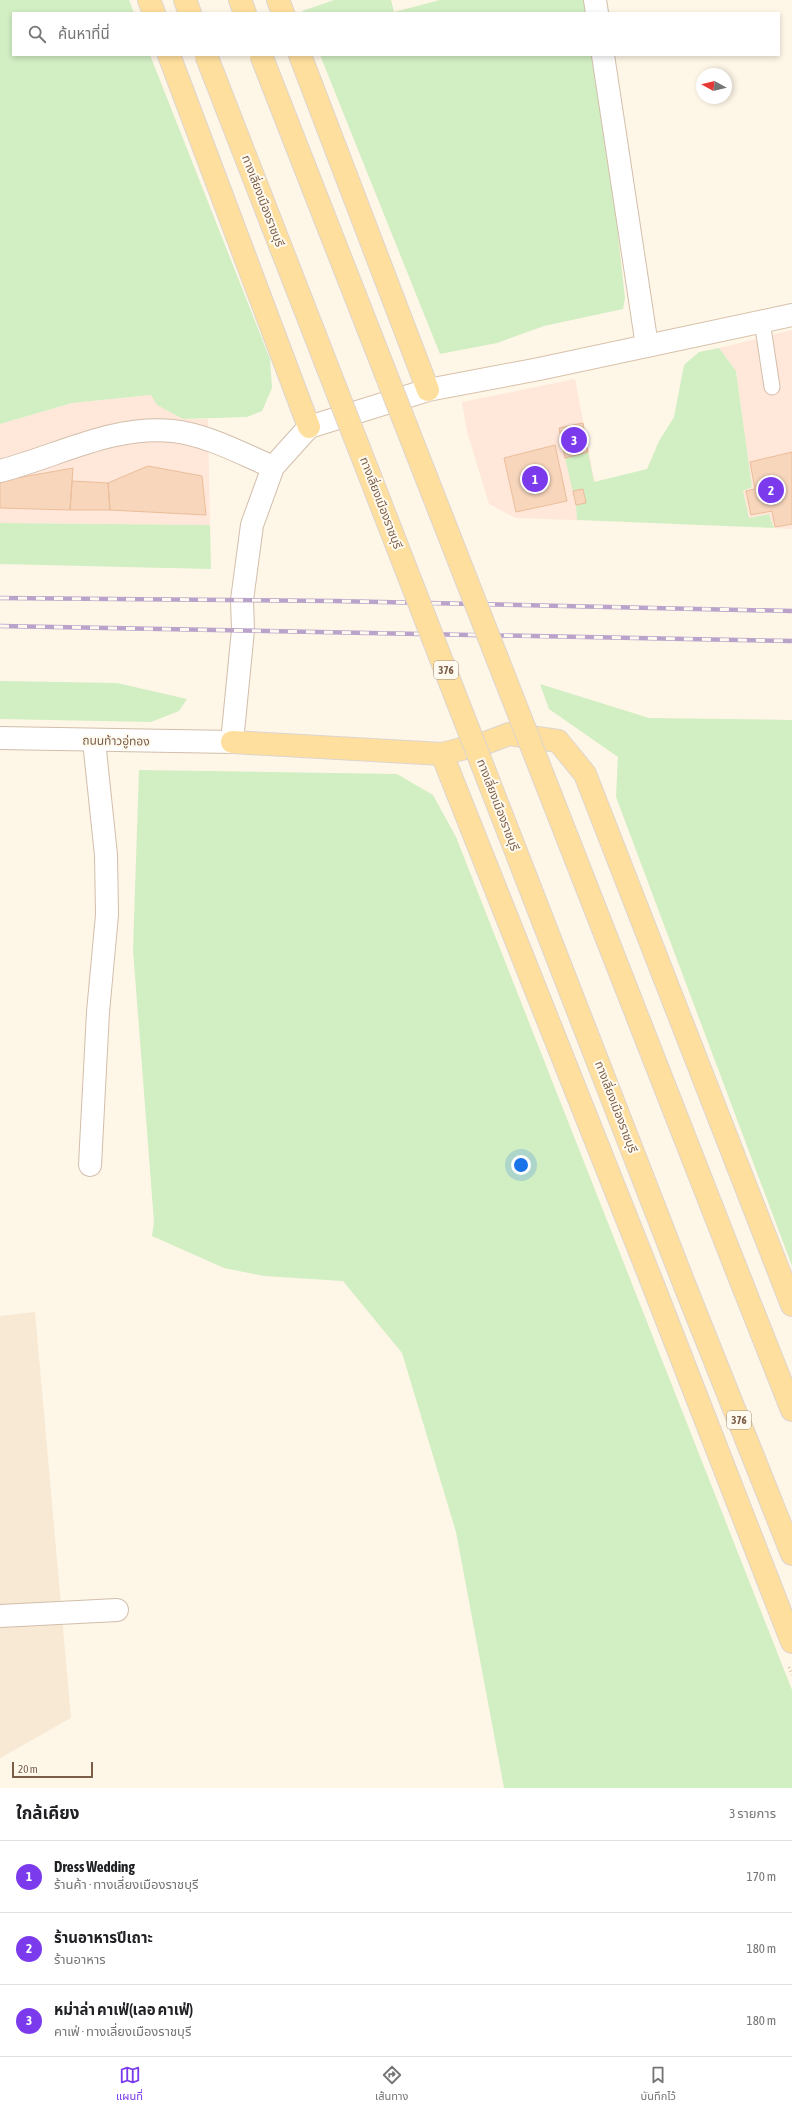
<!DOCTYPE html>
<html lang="th">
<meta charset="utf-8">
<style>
:root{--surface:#fff;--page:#f6f6f6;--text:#202124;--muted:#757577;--line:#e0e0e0;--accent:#7c3aed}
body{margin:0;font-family:"Asap Condensed","Noto Sans Thai",sans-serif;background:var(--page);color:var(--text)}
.compass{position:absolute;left:696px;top:68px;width:36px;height:36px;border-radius:50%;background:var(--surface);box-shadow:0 2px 6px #0003;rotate:278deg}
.scale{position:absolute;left:12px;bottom:10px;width:81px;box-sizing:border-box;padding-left:4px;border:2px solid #7b5d48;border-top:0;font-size:11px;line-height:14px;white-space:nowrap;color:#7b5d48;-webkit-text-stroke:3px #fffaef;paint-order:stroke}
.you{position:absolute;left:521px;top:1165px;width:14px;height:14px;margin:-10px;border:3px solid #fff;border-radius:50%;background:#1a73e8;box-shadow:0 0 0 6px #1a73e833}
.badge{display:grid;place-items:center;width:26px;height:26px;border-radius:50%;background:var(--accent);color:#fff;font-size:13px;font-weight:700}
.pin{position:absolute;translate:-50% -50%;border:2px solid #fff;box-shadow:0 1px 4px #0006}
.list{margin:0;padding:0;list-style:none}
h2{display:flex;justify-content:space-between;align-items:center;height:52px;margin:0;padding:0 16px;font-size:17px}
h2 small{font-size:13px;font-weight:400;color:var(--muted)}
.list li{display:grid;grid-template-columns:26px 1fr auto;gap:12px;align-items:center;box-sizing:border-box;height:72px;padding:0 16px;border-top:1px solid var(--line)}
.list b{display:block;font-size:15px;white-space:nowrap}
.list p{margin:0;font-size:13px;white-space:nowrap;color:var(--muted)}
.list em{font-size:13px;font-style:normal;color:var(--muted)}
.icon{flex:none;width:22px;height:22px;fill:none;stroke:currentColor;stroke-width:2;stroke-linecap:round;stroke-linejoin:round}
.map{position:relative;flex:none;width:792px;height:1788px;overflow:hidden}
.search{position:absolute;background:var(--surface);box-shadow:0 2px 6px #0003;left:12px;right:12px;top:12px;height:44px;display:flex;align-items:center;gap:10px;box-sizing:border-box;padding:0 14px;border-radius:0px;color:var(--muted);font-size:15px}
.sheet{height:268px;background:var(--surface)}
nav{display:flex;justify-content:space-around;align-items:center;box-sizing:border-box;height:56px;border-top:1px solid var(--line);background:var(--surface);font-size:11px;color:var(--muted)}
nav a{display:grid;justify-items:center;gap:2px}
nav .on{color:var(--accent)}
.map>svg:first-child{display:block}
</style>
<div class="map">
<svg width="792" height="1788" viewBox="0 0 792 1788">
<rect width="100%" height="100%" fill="#fef6e7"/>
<path fill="#f7e9d4" d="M35,1312L71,1718L0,1758V1316Z"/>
<path fill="#ffe7da" d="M792,330V529L774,528L769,514L749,518L743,491L752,487L736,371L719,348Z
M575,379L598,500L576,505L577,520L516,518L489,504L467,431L462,402Z
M151,395L183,419H208L210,525L0,523V424L72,403Z"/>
<path fill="#d2eec3" d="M0,0H129L134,13H13V55H150L270,359L272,388L262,411L247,417L183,419L157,405L151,395L72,403L0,424Z
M334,0H391L394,12L440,0H592L593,13H303L302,11Z
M320,55H598L625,298L623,309L544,326L497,343L440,354Z
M719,348L736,371L752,487L743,491L749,518L769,514L774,528L577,520L576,505L565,458L588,452L594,482L647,469L659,441L674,417L684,365L699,352Z
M0,523L210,525L211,569L0,564Z
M0,681L117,683L187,699L179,711L151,722L0,719Z
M540,684L649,718L792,720V1266L616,797L618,757L549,709Z
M139,770L397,774L433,795L456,837L792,1690V1788H504L456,1532L402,1353L343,1281L264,1276L224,1268L152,1236L154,1222L133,950Z"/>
<path fill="#f7d6bc" stroke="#ebbd9a" d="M583,423L588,452L565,458L559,428Z
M555,445L567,501L516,512L504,458Z
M792,452V524L775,527L772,511L751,515L746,491L755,489L750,462Z
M148,466L202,476L206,515L110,510L108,483Z
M73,468L70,510L0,508V481Z
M72,481L108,483L110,510H70Z
M583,489L586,503L576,505L573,491Z"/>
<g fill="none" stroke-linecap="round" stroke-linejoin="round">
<g stroke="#d2beab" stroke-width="17">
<path id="service" d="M762,321L772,387"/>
</g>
<g stroke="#d2beab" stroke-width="24">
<path id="minor" d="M595,0L597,13
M603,55L647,346
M0,471C58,456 112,425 173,431C208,435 242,454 273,467
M90,1165L98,1012L107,915L106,855L94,741
M0,1616L117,1610"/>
</g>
<g stroke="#d2beab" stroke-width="24">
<path id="tertiary" d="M0,738L232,742L243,630L242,600L252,525L273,467L309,427"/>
</g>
<g stroke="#d8c1aa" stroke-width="24">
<path id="secondary" d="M309,427L428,390L539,369L792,315"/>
</g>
<g stroke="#ddd5cf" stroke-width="24">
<path id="primary" d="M149,0L154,13
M185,0L190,13
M240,0L245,13
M278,0L283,13
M169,55L309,427
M300,55L428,390
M232,742L442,754
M735,1266L792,1410
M685,1286L792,1554
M792,1305L585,774L558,741L509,734L488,742L442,754L650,1277L792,1642"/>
</g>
<path stroke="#dcb99e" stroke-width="2.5" stroke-dasharray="1 3" stroke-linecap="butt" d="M789,1667L792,1675"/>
<use href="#service" stroke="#fff" stroke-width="15"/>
<use href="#minor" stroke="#fff" stroke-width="22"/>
<use href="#tertiary" stroke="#fff" stroke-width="22"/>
<use href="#secondary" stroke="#fff" stroke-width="22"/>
<use href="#primary" stroke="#ffdf9d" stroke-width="22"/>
<g stroke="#baa3ca" stroke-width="4.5">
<path id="rail" d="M0,598L334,601L792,611
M0,626L792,641"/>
</g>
<use href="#rail" stroke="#fffaef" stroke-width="3" stroke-dasharray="9" stroke-linecap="butt"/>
<g stroke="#ddd5cf" stroke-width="24" stroke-linecap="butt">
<path id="primary-bridge" d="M206,55L685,1286
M261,55L735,1266"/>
</g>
<use href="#primary-bridge" stroke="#ffdf9d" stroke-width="22"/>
</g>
<g text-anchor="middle" stroke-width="4" stroke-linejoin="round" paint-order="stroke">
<g fill="#fffaef" stroke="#a38c7a" stroke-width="1">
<rect x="434" y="661" width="24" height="18" rx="3"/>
<rect x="727" y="1411" width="24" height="18" rx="3"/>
</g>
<g font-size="11" font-weight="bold" fill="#7b5d48">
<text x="446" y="674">376</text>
<text x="739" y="1424">376</text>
</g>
<g font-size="12" fill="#7b5d48" stroke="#fffaef">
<text transform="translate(263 201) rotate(69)" y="4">ทางเลี่ยงเมืองราชบุรี</text>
<text transform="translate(381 503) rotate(69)" y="4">ทางเลี่ยงเมืองราชบุรี</text>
<text transform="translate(116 741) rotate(1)" y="4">ถนนท้าวอู่ทอง</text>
<text transform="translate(498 805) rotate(69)" y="4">ทางเลี่ยงเมืองราชบุรี</text>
<text transform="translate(616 1107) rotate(69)" y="4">ทางเลี่ยงเมืองราชบุรี</text>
</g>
</g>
</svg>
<svg class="compass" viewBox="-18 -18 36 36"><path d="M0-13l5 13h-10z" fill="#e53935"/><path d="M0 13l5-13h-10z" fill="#757577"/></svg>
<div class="scale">20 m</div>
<div class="you"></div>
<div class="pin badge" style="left:535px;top:479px">1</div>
<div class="pin badge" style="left:771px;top:490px">2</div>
<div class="pin badge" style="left:574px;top:440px">3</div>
<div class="search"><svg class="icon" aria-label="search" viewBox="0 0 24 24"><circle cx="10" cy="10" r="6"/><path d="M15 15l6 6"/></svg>ค้นหาที่นี่</div>
</div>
<section class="sheet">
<h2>ใกล้เคียง<small>3 รายการ</small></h2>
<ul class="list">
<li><span class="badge">1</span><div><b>Dress Wedding</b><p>ร้านค้า · ทางเลี่ยงเมืองราชบุรี</p></div><em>170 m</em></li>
<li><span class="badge">2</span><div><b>ร้านอาหารปีเถาะ</b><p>ร้านอาหาร</p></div><em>180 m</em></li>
<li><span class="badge">3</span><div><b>หม่าล่า คาเฟ่(เลอ คาเฟ่)</b><p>คาเฟ่ · ทางเลี่ยงเมืองราชบุรี</p></div><em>180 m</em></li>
</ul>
</section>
<nav>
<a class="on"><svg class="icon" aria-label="map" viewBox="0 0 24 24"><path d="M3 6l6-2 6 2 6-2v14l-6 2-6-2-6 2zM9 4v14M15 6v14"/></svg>แผนที่</a>
<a><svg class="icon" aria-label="directions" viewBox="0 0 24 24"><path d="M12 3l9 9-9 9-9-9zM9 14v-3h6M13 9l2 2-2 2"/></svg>เส้นทาง</a>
<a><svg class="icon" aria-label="saved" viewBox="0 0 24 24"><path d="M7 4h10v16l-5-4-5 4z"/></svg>บันทึกไว้</a>
</nav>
